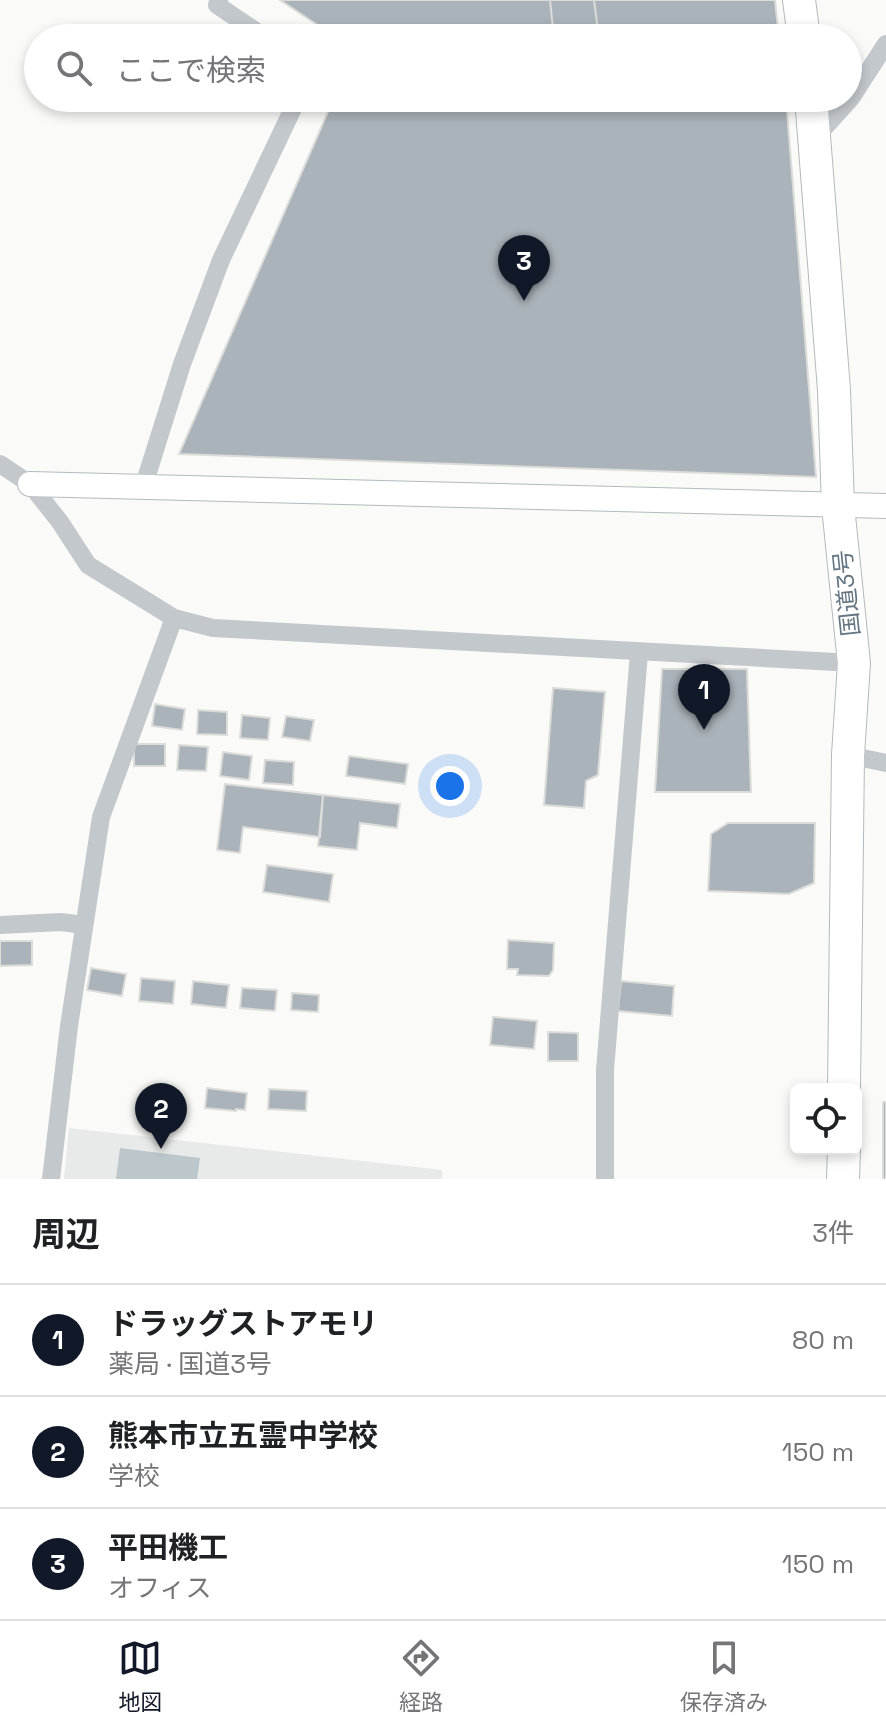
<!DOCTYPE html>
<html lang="ja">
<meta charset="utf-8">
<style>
:root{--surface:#fff;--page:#f6f6f6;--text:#202124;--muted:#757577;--line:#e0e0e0;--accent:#111827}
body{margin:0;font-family:"Space Grotesk","Noto Sans JP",sans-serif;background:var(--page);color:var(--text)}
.controls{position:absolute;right:24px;bottom:24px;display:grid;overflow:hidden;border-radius:12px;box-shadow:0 4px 12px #0003}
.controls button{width:72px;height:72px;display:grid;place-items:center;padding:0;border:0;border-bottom:2px solid var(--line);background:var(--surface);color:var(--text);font:40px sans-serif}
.you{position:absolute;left:450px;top:786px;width:28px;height:28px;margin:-20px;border:6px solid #fff;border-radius:50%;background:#1a73e8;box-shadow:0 0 0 12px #1a73e833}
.badge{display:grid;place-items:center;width:52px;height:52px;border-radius:50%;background:var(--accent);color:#fff;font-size:26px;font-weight:700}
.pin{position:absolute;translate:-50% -66px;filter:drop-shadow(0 2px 4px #0008)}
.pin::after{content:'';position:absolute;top:42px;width:28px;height:24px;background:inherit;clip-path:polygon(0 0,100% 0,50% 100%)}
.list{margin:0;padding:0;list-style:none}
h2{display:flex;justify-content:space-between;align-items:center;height:104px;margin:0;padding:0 32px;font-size:34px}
h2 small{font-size:26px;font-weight:400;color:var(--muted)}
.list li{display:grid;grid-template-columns:52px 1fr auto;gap:24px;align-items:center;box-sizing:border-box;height:112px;padding:0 32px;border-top:2px solid var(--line)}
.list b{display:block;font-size:30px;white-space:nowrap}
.list p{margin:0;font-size:26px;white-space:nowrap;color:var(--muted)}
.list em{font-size:26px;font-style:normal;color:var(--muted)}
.icon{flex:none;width:44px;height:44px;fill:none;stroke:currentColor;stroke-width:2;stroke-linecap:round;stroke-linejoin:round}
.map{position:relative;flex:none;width:886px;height:1179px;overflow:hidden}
.search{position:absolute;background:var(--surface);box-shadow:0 4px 12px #0003;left:24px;right:24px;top:24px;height:88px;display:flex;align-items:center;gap:20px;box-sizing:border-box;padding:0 28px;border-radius:44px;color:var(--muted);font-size:30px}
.sheet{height:440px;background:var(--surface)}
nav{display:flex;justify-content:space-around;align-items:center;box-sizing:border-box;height:112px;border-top:2px solid var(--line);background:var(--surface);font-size:22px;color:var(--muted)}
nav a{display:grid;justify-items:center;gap:4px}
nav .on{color:var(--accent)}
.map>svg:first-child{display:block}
</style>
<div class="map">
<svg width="886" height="1179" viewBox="0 0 886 1179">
<rect width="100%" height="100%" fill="#fafaf8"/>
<path fill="#e8e9e9" d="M69,1128L442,1170V1179H64Z"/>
<path fill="#bbc7cb" d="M120,1148L200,1158L197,1179H116Z"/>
<path fill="#aab3b9" stroke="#dcdcda" stroke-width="2" d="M280,0H775L779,38H337Z
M550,0H594L599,38H554Z
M334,98H786L816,477L179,454Z
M662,669H747L751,792H655Z
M553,688L605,692L598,775L586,781L584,808L544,805Z
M155,704L185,709L182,730L152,726Z
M198,710L227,712V735L197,734Z
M242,715L270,718L268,740L240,738Z
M286,716L314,720L310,741L282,737Z
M134,744H165V766H134Z
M179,745L208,747L206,771L177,770Z
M223,752L252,756L249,780L220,776Z
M349,756L408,764L405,784L346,776Z
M265,760L294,762L293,785L263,783Z
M225,784L323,795L320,837L243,827L240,853L217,850Z
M323,795L400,804L397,828L360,823L357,850L318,846Z
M728,823H815L814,883L789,894L708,891L711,834Z
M267,865L333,874L329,902L263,892Z
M508,940L554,943L553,970L549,976L517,975L518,969H507Z
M0,941H32V965L0,966Z
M91,968L126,974L122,996L87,990Z
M141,978L175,981L173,1004L139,1001Z
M193,981L229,985L226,1008L191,1004Z
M621,981L674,986L672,1016L618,1011Z
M242,988L277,990L275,1011L240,1008Z
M292,993L319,995L318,1012L291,1010Z
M493,1017L537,1021L534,1049L490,1045Z
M548,1032L578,1033V1061H548Z
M207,1088L247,1093L245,1110L236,1109V1111L205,1108Z
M269,1089L307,1091L306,1111L268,1109Z
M883,1102H886V1179H883Z"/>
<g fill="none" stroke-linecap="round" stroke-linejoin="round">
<g stroke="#b3babf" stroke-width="26">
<path id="secondary" d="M30,484L886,506"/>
</g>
<g stroke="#b4b9bd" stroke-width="34">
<path id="highway" d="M799,0L804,38
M811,98L834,390L838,506L854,663L848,755L844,1089
M843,1179L844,1149"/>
</g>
<path stroke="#c3c8cc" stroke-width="18" d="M219,0L217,5L266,38
M816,137L851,98L886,44
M0,464L30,484L60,522L88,565L174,618L213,628L854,663
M143,488L182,364L221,260L298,98
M848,755L886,763
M0,925L61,922L84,925
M51,1179L69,1026L101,817L174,618
M605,1179V1070L639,653"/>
<use href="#secondary" stroke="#fff" stroke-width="24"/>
<use href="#highway" stroke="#fff" stroke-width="32"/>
</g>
<g text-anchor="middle" stroke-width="8" stroke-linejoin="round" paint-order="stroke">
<g font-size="24" fill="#657683" stroke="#fff">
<text transform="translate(847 593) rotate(-96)" y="8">国道3号</text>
</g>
</g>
</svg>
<div class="controls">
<button><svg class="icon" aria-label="locate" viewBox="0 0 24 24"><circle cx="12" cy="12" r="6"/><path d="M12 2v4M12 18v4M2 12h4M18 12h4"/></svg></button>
</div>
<div class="you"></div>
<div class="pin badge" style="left:704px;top:730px">1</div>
<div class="pin badge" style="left:161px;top:1149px">2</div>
<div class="pin badge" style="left:524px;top:301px">3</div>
<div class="search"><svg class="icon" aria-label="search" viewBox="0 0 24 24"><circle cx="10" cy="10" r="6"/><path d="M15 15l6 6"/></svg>ここで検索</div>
</div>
<section class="sheet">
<h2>周辺<small>3件</small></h2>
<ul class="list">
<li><span class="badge">1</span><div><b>ドラッグストアモリ</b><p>薬局 · 国道3号</p></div><em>80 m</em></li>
<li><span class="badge">2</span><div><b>熊本市立五霊中学校</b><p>学校</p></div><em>150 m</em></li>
<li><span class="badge">3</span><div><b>平田機工</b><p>オフィス</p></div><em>150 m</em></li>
</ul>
</section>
<nav>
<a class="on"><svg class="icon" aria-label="map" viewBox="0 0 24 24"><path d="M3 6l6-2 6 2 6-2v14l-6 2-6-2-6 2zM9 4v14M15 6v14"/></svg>地図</a>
<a><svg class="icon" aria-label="directions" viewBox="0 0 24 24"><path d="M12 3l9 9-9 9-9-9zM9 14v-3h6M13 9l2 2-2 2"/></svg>経路</a>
<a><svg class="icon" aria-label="saved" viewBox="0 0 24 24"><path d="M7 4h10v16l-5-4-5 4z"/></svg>保存済み</a>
</nav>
